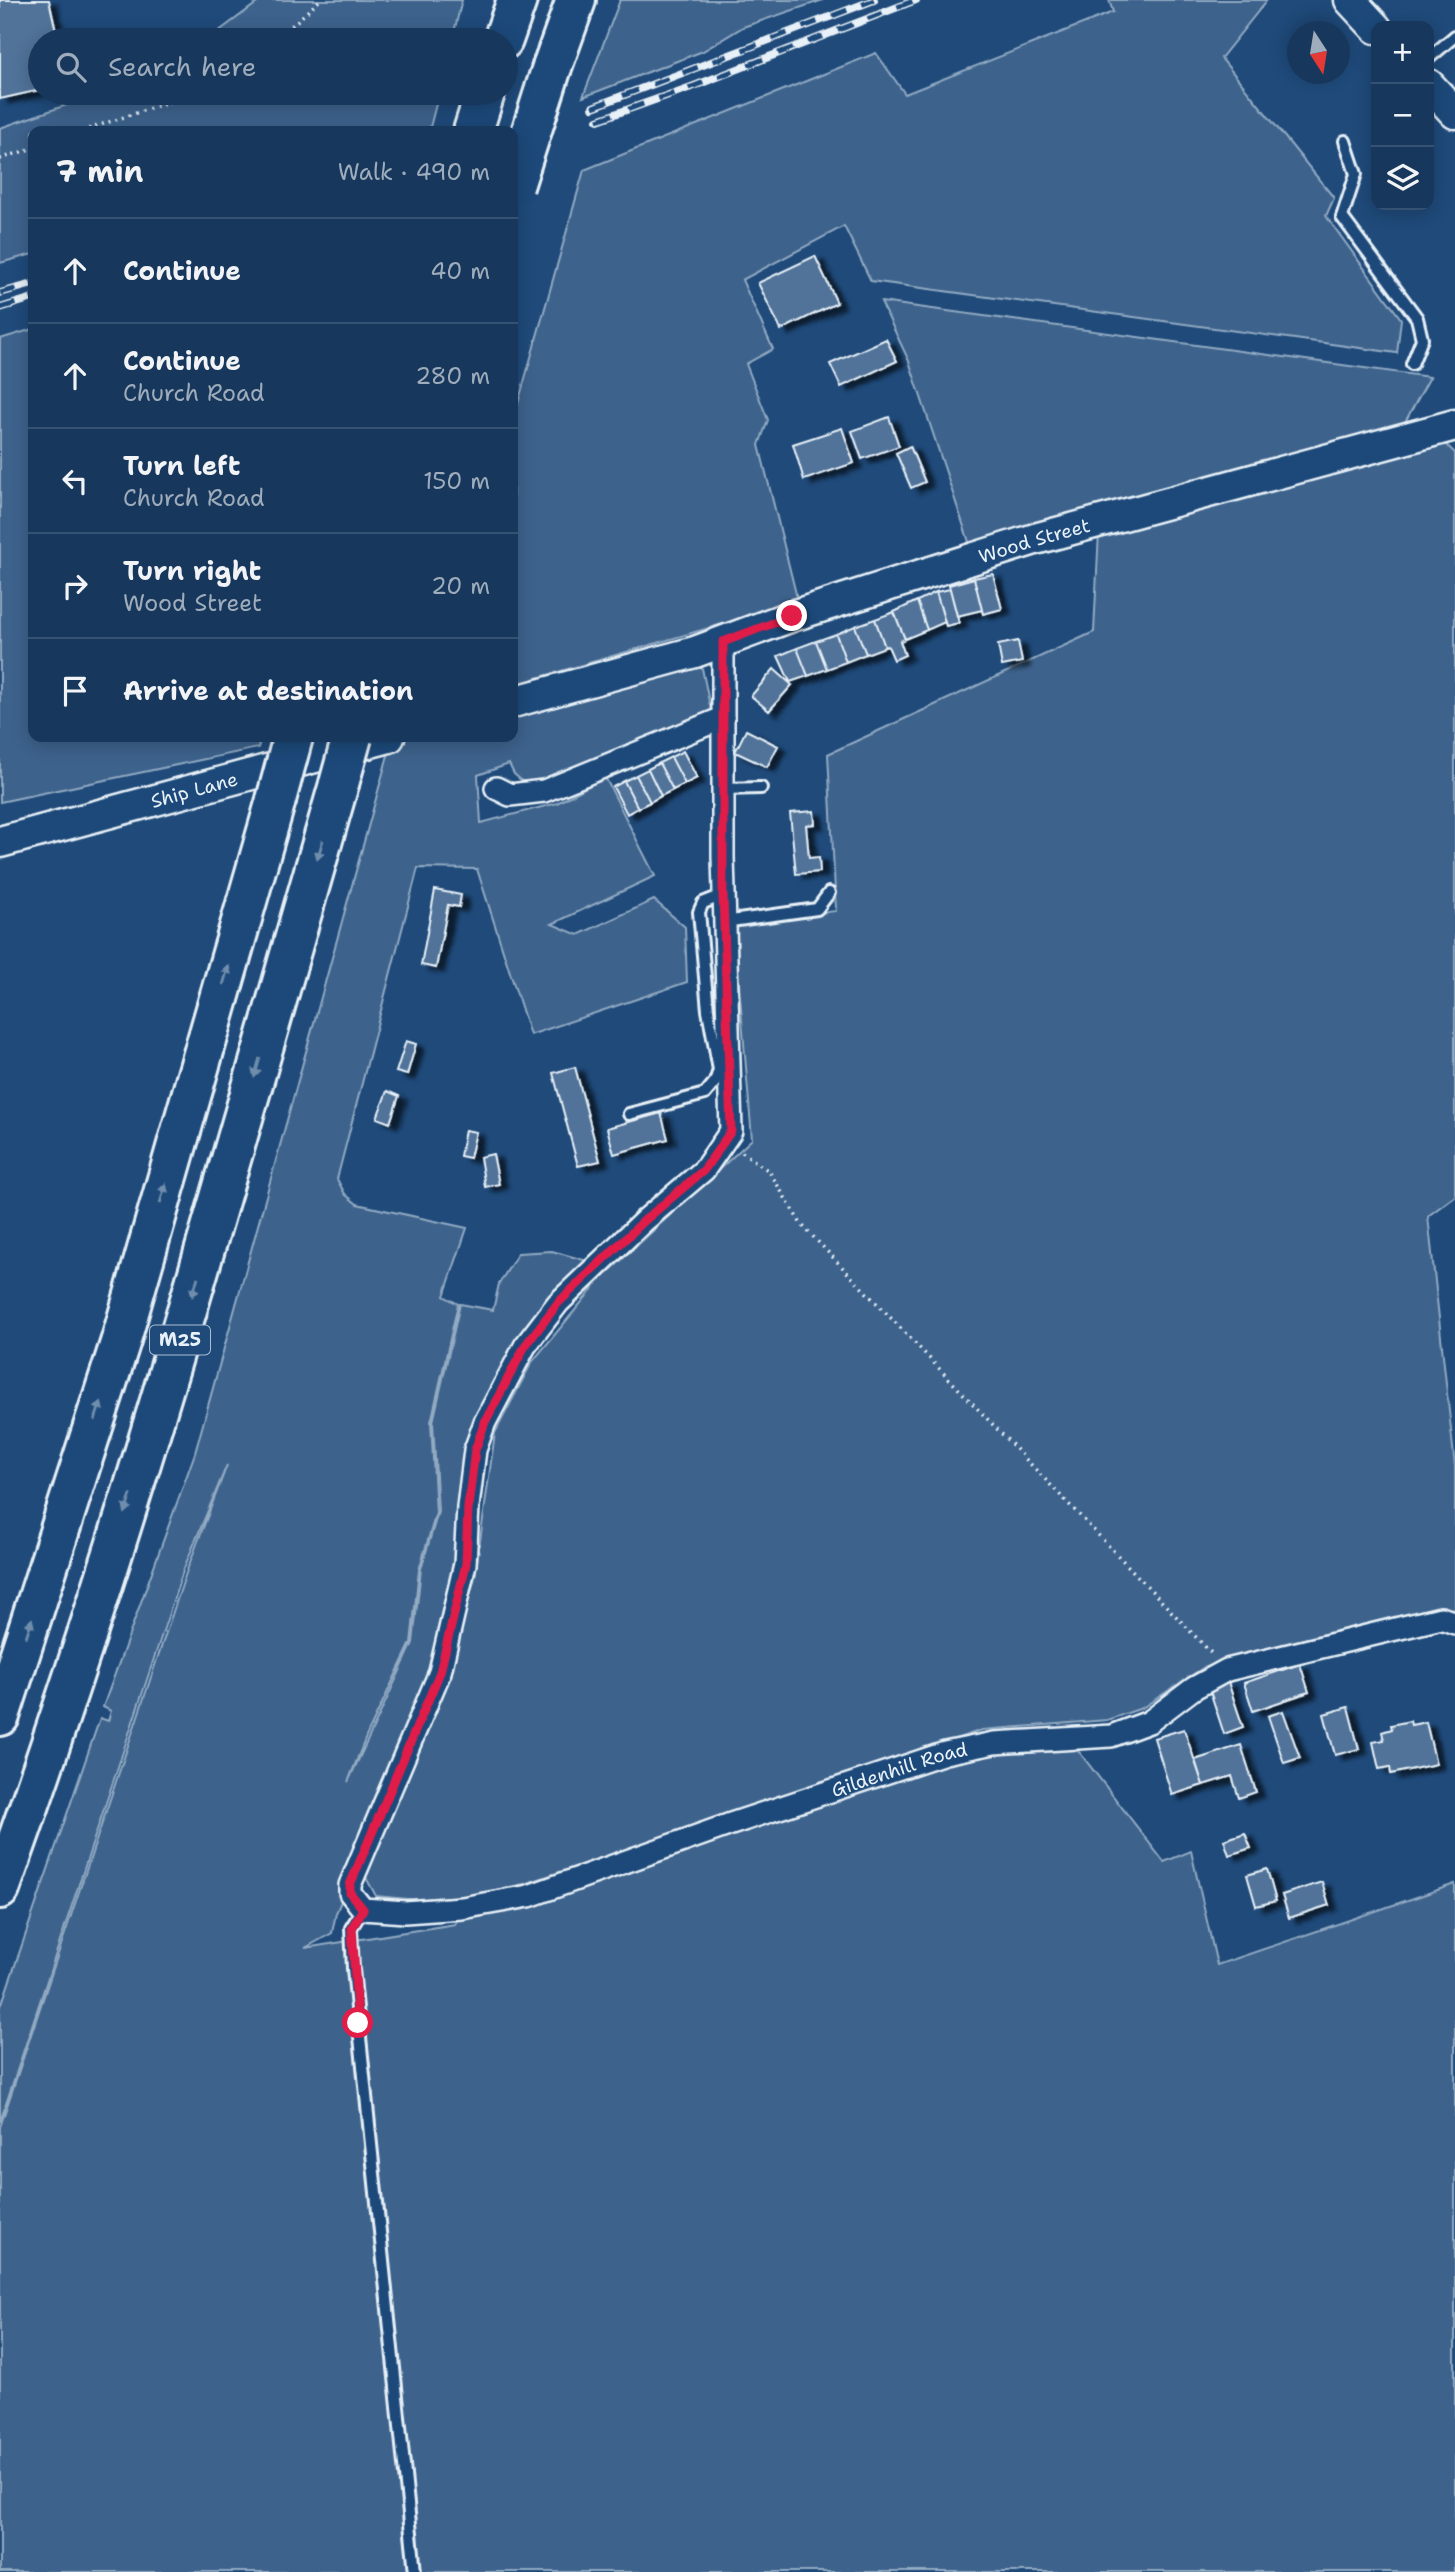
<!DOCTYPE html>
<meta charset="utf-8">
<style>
:root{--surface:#17385c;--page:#244365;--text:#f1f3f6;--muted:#9eacbb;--line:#365272}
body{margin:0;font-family:"Shantell Sans",sans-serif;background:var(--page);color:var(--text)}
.controls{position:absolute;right:21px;top:21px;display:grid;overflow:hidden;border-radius:14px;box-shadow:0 4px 18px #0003}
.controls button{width:63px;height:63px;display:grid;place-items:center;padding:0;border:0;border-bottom:2px solid var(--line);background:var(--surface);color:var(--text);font:35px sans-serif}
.compass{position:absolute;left:1287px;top:21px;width:63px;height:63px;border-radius:50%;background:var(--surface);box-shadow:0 4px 18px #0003;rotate:168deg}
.stop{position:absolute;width:21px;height:21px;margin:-16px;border:5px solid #e11d48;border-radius:50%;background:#fff}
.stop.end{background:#e11d48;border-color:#fff;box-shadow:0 2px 7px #0008}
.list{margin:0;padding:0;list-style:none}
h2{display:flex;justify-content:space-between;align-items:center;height:91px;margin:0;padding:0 28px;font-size:30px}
h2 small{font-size:23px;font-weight:400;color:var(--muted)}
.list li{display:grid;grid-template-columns:46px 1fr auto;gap:21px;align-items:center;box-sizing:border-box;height:105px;padding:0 28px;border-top:2px solid var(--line)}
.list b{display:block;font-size:26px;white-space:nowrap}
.list p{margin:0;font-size:23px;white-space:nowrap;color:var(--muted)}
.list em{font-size:23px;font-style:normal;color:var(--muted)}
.icon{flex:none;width:38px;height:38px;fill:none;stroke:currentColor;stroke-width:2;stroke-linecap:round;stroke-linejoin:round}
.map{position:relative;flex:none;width:1455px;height:2572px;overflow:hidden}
.search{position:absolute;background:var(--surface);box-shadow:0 4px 18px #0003;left:28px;top:28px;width:490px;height:77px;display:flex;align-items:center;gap:18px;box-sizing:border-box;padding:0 24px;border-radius:38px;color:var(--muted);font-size:26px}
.panel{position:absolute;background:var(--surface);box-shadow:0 4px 18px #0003;left:28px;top:126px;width:490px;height:616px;border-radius:14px}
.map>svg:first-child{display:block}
</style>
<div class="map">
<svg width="1455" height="2572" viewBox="0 0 1455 2572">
<defs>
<filter id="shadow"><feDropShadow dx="8" dy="4.5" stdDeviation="2" flood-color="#0009"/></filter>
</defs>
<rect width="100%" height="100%" fill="#1f4a7a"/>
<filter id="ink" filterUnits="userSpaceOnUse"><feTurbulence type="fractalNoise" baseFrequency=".0143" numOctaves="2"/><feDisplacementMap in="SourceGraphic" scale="14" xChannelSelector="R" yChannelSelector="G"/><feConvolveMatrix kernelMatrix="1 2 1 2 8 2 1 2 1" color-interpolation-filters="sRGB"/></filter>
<g filter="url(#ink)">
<path fill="#3c628c" stroke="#92aac2" stroke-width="2" d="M261,0H462L452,40H207Z
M620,0H823L743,27L703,51L583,97Z
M1109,0H1267L1221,58L1334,198L1326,216L1401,319L1397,353L871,281L844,226L742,280L773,349L746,364L768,420L759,445L798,602L513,685V421L584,170L876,53L905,94L1113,12Z
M101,93H439L429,131H33V254L0,263V128Z
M881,302L1430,377L1405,422L970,545L909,361Z
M33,329V737H261L258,748L0,802V339Z
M1442,441L1455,453V1196L1428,1216L1455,1467V1608L1203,1668L1142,1708L1107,1720L982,1730L524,1884L439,1902L376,1896L364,1874L436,1713L475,1577L495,1433L532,1362L600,1280L752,1139L734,924L836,911L828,754L1094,632L1099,531Z
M683,666L702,668L712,716L528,786L514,774L509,764L478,775L481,823L557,803L605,777L655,876L552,924L578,935L654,900L685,927L687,982L530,1035L477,869L418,868L337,1179L345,1194L357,1204L467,1228L444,1296L458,1304L431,1422L436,1513L419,1570L411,1643L366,1737L348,1782L413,1643L421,1569L438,1512L433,1422L460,1304L493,1310L499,1284L518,1253L552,1251L598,1264L556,1303L483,1421L439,1672L336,1913L332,1933L305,1948L455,1924L461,1911L946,1755L1063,1742L1080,1753L1164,1862L1191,1851L1217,1965L1455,1884V2572H0V2127L187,1570L227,1465L184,1568L0,2122V2009L100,1718L108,1721L111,1711L103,1707L195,1453L393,737H513V708Z"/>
<path fill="#517399" stroke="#e8f1f8" stroke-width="2" filter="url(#shadow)" d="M0,0H49L58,40H40V90L0,99Z
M815,256L837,303L781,330L758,283Z
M886,339L897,361L841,387L830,364Z
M889,417L899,446L862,459L852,431Z
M842,428L854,463L804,480L793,444Z
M910,446L925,482L911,488L896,453Z
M993,574L1002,609L983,614L974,578Z
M974,578L982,610L957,616L949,585Z
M950,589L959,623L946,626L936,592Z
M936,592L945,622L927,630L917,601Z
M917,601L927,630L905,639L894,612Z
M894,612L905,639L900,641L905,655L894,660L888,646L885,647L875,619Z
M875,619L885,647L866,654L855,626Z
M855,626L866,654L846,662L836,634Z
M836,634L846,662L827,669L816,641Z
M816,641L827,669L808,676L797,648Z
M1018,641L1022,662L1002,666L998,645Z
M797,648L808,676L790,682L778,656Z
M774,669L792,685L769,711L751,696Z
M746,730L778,746L767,767L735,752Z
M683,751L697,778L685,784L671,757Z
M671,757L685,784L673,790L659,763Z
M659,763L673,790L661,796L648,769Z
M648,769L661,796L650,802L636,775Z
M636,775L650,802L638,808L624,781Z
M624,781L638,808L627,814L613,787Z
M814,811L815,824L806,825L809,858L819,857L820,872L796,874L790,813Z
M435,890L461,895L459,907L448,905L436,968L421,965Z
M406,1041L416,1044L407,1075L396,1072Z
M575,1067L600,1161L578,1166L553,1073Z
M387,1091L399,1096L390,1123L377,1118Z
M661,1113L668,1139L614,1154L607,1128Z
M465,1130L476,1132L470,1158L460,1156Z
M493,1154L499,1184L485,1187L480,1157Z
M1300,1664L1309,1692L1253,1711L1244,1683Z
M1228,1682L1243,1727L1224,1734L1209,1688Z
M1348,1707L1359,1749L1335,1755L1324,1714Z
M1283,1711L1300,1758L1284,1763L1268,1716Z
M1410,1721L1411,1725L1426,1722L1436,1764L1391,1774L1390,1767L1379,1769L1373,1742L1384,1740L1382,1732L1392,1729L1391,1725Z
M1184,1729L1203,1785L1172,1795L1154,1738Z
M1241,1745L1256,1792L1239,1798L1232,1776L1203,1785L1195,1760Z
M1245,1833L1251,1848L1229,1855L1224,1840Z
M1267,1869L1276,1901L1256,1906L1247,1875Z
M1322,1882L1329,1905L1289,1918L1282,1895Z"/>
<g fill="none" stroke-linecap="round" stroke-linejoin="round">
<g stroke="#e8f1f8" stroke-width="16">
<path id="lane" d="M1429,58L1455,36
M1345,141L1356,174L1342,217L1417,318L1422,339L1412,364
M723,789L761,788
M724,922L817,909L829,893
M629,1114L705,1094L715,1082L719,1070L708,1010L699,912L703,903L723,895
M363,1909L351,1928L353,1969L415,2572"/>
</g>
<g stroke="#e8f1f8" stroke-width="26">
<g id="street">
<path id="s1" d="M723,642V857L731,1131L704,1170L645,1220L558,1303L525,1346L485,1422L475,1450L468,1507L465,1564L440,1672L350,1885V1893L363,1909L405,1912L462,1908L529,1896L731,1824L945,1753L994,1743L1111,1736L1149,1722L1194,1688L1227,1670L1441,1618L1455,1623"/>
<path d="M496,788L510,795L544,791L723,718"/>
</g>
</g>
<g stroke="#e8f1f8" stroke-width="35">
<g id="secondary">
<path d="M1350,0L1376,28"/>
<path d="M1429,85L1455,113"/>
<path id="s2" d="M513,702L695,652L792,616L1035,539L1455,425"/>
<path id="s3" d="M0,842L389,737"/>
</g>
</g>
<g stroke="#e8f1f8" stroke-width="44">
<path id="highway" d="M503,40L517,0
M552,67L576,0
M473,131L485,93
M0,1716L121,1340L276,800
M0,1889C131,1526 232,1154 339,784"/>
</g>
<path stroke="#e8f1f8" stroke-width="3.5" stroke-dasharray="2 5" stroke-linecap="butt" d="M276,40L320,0
M82,131L175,100L188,93
M0,159L33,148
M742,1152L769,1171L801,1224L1214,1656"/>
<use href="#lane" stroke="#1f4a7a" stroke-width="10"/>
<use href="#street" stroke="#1f4a7a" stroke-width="21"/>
<use href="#secondary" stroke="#1f4a7a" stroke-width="30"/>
<use href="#highway" stroke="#1f4a7a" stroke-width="38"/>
<g stroke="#e8f1f8" stroke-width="8">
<path id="rail" d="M593,107L874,0
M598,120L694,86L916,0
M0,293L33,284
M0,308L33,298"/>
</g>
<use href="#rail" stroke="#1f4a7a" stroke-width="5" stroke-dasharray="16" stroke-linecap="butt"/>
<g stroke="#e8f1f8" stroke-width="44" stroke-linecap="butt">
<path id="highway-bridge" d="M514,186L552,67
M339,784L352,737
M276,800L293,737"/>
</g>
<use href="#highway-bridge" stroke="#1f4a7a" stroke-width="38"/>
</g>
<defs><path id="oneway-solid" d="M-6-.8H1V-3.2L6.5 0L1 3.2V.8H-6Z" transform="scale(1.75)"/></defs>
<g fill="#6f8dac">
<use href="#oneway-solid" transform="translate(320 850) rotate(106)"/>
<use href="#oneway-solid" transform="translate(226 975) rotate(-74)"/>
<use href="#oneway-solid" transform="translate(257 1068) rotate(106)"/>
<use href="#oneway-solid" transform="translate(163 1193) rotate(-74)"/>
<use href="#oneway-solid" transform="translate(195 1287) rotate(106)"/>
<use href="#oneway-solid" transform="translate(98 1411) rotate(-72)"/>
<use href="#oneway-solid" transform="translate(128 1504) rotate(108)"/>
<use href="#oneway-solid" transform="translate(29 1628) rotate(-72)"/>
</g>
</g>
<g fill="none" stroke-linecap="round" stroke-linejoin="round" filter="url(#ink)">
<path stroke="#e11d48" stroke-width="9" d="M358,2023L352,1928L363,1909L350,1893V1885L440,1672L466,1564L468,1507L475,1450L485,1422L525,1346L558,1303L645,1220L704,1170L731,1131L723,895V642L792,616"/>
</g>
<g text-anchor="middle" stroke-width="7" stroke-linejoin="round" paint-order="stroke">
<rect fill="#1f4a7a" stroke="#acbfd2" stroke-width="2" x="150" y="1325.5" width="60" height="29" rx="5"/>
<g font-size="18" font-weight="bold" fill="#e8f1f8">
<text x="180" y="1346">M25</text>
</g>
<g font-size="19" fill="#e8f1f8" stroke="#1f4a7a">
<text dy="7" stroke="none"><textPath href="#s2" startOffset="546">Wood Street</textPath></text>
<text dy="7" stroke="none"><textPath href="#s3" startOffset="201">Ship Lane</textPath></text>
<text dy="7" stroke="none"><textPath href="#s1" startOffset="1948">Gildenhill Road</textPath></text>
</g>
</g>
</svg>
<div class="controls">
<button>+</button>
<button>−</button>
<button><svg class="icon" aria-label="layers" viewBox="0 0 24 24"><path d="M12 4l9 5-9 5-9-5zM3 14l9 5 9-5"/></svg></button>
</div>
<svg class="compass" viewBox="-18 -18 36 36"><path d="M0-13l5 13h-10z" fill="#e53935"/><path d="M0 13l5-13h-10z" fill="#9eacbb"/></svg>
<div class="stop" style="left:358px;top:2023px"></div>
<div class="stop end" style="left:792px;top:616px"></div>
<div class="search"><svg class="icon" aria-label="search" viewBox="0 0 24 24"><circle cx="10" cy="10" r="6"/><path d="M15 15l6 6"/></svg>Search here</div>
<section class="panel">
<h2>7 min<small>Walk · 490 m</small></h2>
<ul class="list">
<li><svg class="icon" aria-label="ahead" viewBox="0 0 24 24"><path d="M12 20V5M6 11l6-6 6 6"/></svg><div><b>Continue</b></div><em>40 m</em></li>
<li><svg class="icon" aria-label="ahead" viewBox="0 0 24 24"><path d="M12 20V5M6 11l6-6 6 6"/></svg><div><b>Continue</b><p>Church Road</p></div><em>280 m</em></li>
<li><svg class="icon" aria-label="left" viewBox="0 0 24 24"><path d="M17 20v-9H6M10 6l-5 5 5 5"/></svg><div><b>Turn left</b><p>Church Road</p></div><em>150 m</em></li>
<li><svg class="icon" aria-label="right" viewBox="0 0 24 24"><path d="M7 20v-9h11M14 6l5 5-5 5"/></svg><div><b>Turn right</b><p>Wood Street</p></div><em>20 m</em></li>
<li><svg class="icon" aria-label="arrive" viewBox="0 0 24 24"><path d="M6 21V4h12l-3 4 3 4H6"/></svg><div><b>Arrive at destination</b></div></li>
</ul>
</section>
</div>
